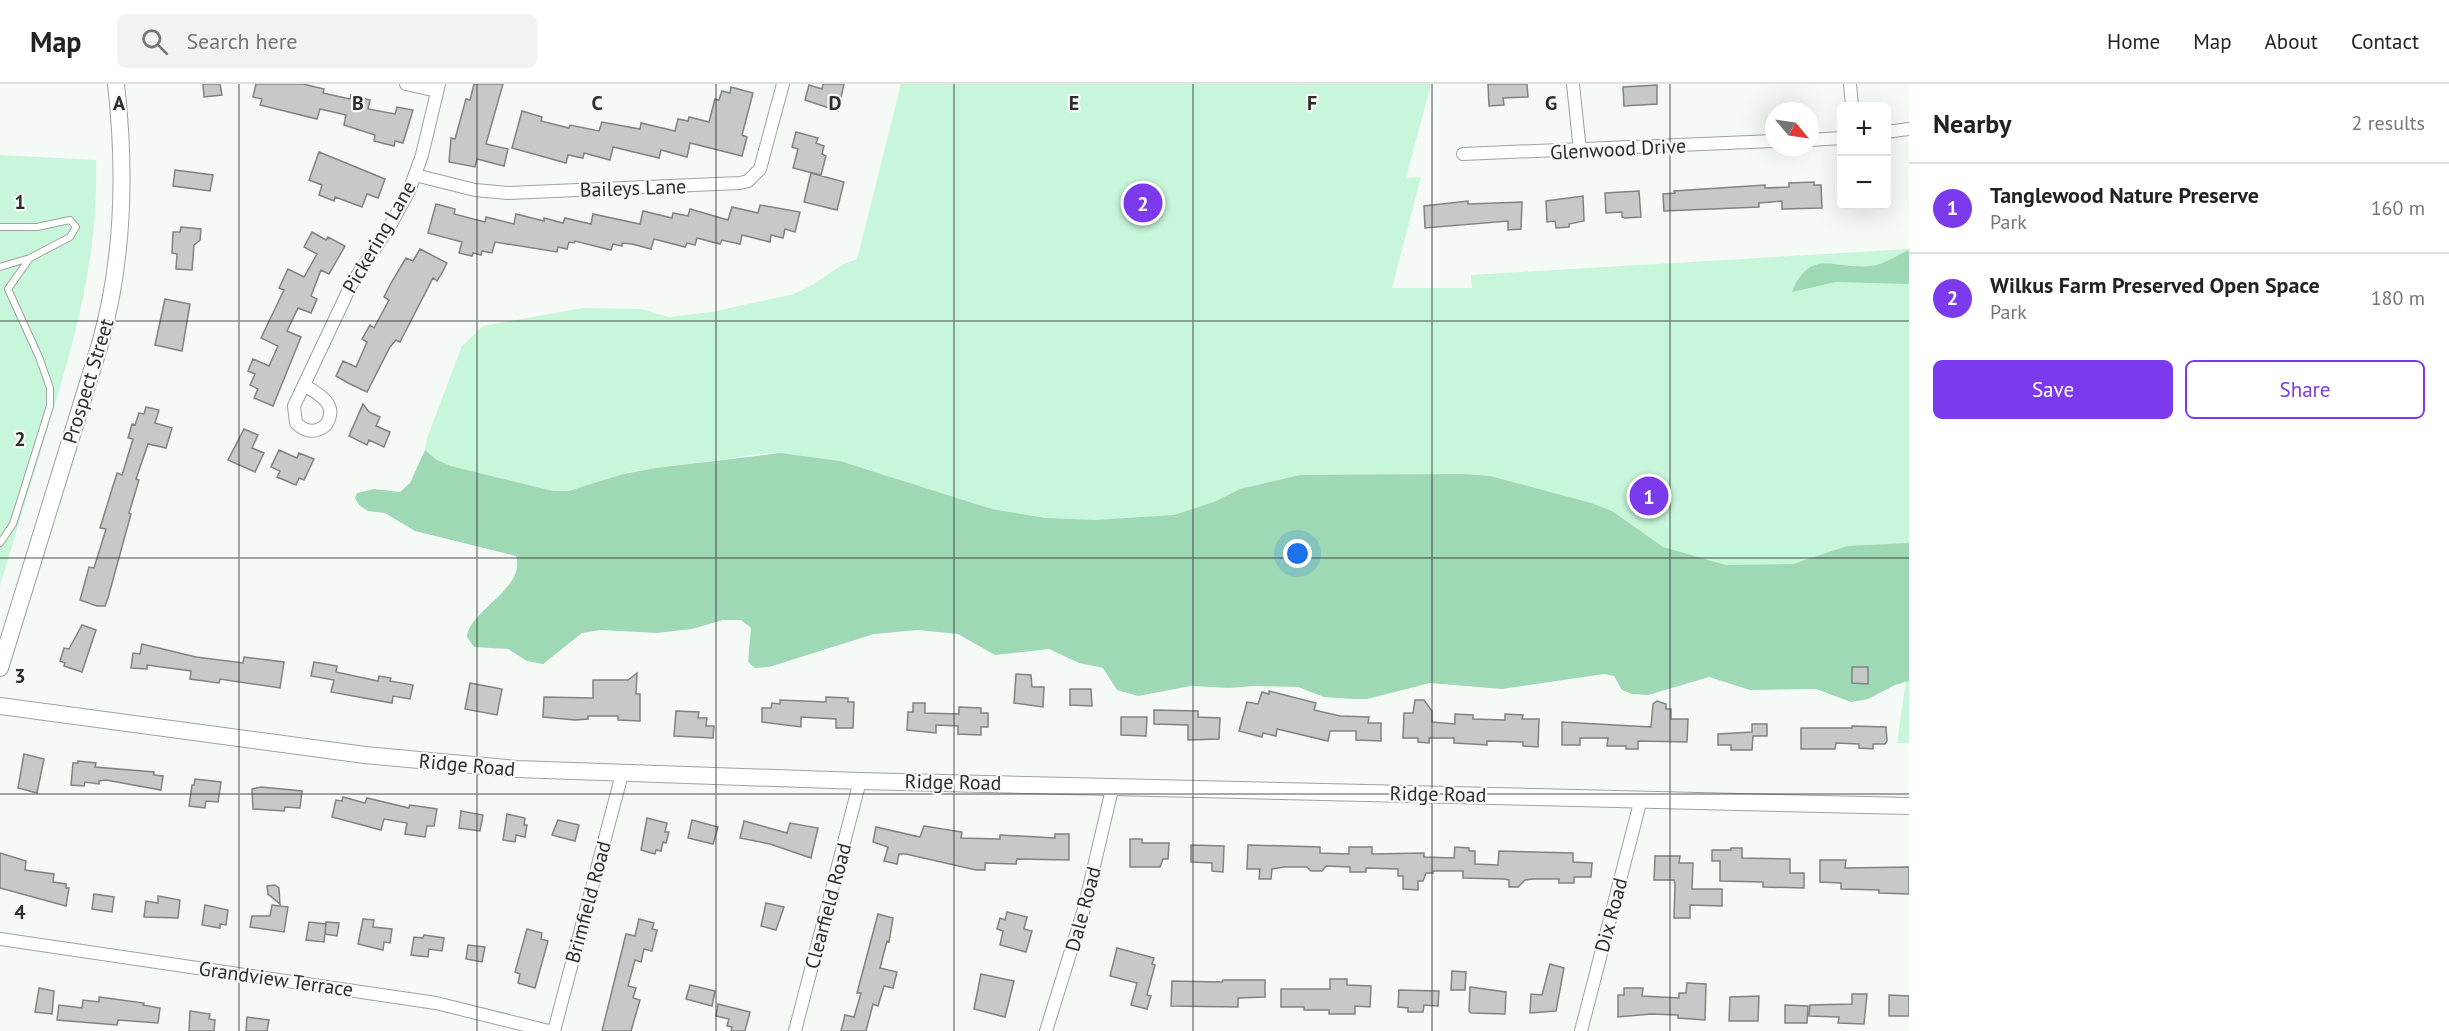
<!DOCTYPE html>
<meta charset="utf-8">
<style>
:root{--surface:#fff;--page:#f2f2f2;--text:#222;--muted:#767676;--line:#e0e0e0;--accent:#7c3aed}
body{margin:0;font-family:"PT Sans",sans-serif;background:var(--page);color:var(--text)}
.controls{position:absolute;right:18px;top:18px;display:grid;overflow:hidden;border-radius:9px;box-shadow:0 6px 24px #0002}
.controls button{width:54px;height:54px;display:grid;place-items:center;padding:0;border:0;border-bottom:2px solid var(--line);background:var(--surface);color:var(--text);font:30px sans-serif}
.compass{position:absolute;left:1765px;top:18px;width:54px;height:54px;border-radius:50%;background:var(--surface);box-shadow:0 6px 24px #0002;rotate:119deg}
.you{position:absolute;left:1298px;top:470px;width:21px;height:21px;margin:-15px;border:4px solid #fff;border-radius:50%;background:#1a73e8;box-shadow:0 0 0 9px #1a73e833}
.badge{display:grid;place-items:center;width:39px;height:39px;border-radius:50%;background:var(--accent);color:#fff;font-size:20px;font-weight:700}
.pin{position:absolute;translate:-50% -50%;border:3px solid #fff;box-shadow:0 2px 6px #0006}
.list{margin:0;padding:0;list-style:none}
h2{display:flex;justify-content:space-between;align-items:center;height:78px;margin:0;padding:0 24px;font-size:26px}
h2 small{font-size:20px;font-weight:400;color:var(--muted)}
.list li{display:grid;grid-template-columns:39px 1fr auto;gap:18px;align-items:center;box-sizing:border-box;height:90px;padding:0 24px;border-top:2px solid var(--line)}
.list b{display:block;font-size:22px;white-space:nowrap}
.list p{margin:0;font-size:20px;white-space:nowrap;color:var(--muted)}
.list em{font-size:20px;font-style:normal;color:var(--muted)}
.actions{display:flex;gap:12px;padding:18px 24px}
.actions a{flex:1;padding:14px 0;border:2px solid var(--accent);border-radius:9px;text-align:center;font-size:21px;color:var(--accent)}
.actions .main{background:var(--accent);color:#fff}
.icon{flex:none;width:33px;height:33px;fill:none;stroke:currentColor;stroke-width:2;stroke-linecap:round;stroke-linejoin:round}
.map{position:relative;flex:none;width:1909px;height:947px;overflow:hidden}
header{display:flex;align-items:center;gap:36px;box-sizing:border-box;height:84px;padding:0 30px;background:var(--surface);border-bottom:2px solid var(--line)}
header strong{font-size:28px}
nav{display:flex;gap:33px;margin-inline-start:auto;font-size:21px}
.search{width:420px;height:54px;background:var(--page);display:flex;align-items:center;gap:15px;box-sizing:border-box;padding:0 21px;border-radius:9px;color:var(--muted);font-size:22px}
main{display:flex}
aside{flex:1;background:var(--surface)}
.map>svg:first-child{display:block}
</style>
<header>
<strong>Map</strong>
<div class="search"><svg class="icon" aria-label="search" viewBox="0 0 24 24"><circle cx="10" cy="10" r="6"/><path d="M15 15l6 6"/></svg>Search here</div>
<nav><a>Home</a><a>Map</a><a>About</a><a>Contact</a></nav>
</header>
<main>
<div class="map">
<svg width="1909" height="947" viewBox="0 0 1909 947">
<rect width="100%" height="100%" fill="#f5faf7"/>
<path fill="#c8f6da" d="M901,0H1431L1406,94L1421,93L1392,204H1472L1471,191L1909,165V659H1897L1908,583L1293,568L1046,434L992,425L840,377L769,369L629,388L574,406L553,407L451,382L437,376L425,366L427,354L462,262L483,242L583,224L641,225L669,233L712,228L794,210L814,200L840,182L857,175Z
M0,71L96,76C99,168 76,252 49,340C33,394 16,448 0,502Z"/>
<path fill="#9fd8b5" d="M1909,166V200L1836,198L1792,208C1810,163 1835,186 1870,182C1884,181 1897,171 1909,166Z
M425,366L437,376L451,382L553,407H569L623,390L656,384L780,369L840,377L992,425L1046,434L1095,436L1174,431L1214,418L1240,405L1300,391L1462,390L1490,392L1591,419L1612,427L1663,463L1726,481L1793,480L1847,462L1909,459V597L1895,601L1868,615L1851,618L1816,605L1750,606L1709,593L1648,611L1632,610L1622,606L1614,592L1604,590L1502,605L1430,599L1367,615H1353L1324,613L1298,603L1254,602L1229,604L1191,602L1138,612L1117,606L1103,584L1079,579L1049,565L995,571L958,550L918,546L874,550L769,583L755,584L748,578L751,544L741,536H723L692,545L657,549L600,546L582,549L543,580L527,577L508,565L474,563L467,553C468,528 527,503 516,472L415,447L385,429L368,427L359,421L355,414L357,409L374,405L400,408L410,399Z"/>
<path fill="#c5c9c7" stroke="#808481" stroke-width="1.5" d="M203,0H220L222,11L204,13Z
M256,0H303L324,5L323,9L350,15L351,11L370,16L368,25L395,30L397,23L413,26L403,59L395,57L394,62L374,57L375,51L344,41L346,31L320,25L317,35L260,21L262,15L253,13Z
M474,0H503L486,60L508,65L504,82L477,75L475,83L449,78L451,54L455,55L466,15L470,16Z
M823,0H844L838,27L805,16L809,1L822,5Z
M1488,0H1527L1528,13L1503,14L1504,21L1489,22Z
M1657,1V20L1624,22L1623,3Z
M731,3L753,9L742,51L747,53L742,72L690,59L687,73L661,66L659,74L613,63L610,76L584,69L583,74L568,71L566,79L512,64L522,27L542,33L541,37L569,44L570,41L599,47L602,38L640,45L641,39L675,47L678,35L688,37L689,33L709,38L715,15L719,16L722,7L730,9Z
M796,48L818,54L816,59L824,62L822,70L826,72L821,91L793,84L798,65L792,63Z
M319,68L385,95L378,114L367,110L362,123L335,113L334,117L319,111L322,101L309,96Z
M175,86L213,91L210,107L173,102Z
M811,89L844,98L837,126L804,118Z
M1814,98V101H1821L1822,124L1782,125V117L1759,119V123L1664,127L1663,110L1675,109L1674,107L1765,101V104L1789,103V99Z
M1639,107L1641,133L1625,134L1622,133V128L1606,129L1605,109Z
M1583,112L1584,137L1569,140V143L1556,144L1555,137L1547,138L1546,117Z
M1468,117V120L1522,118L1521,145L1508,146V137L1425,144L1424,122Z
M436,120L455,125L454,130L485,138L486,133L514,140L516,130L544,137V134L563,139L565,134L591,140L593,130L640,140L643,127L672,134L673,129L688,132L690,125L728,136L732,123L758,129L760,121L800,128L795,148L785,145L783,154L771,151L770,158L742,151L740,160L722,156L720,160L697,154L695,161L687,159L685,163L654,155L651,165L632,160L622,159V162L613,160L611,166L575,157L574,159L569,158L567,165L558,163L557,168L495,158L492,169L482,167L481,171L473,169L472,172L459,169L462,158L428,149Z
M181,143L201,145L200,156L194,161L192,186L176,185L177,170L172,169L173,148H180Z
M312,148L326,156L328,153L345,162L329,190L321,186L311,212L317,215L311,229L298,224L287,247L301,253L273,322L254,314L258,305L250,301L255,290L248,287L253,275L269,282L278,262L261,254L284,206L279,204L288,185L304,193L317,170L304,163Z
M420,165L447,179L442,189L437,197L433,194L400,258L396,256L390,263L367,308L348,299L336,292L343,277L356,283L367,258L362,255L370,241L374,244L389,216L384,213L391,199L406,174L413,177Z
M165,215L190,220L182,267L155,261Z
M363,320L369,328L380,333L376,342L390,348L384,363L369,356L367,361L349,352Z
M146,323L159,326L155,339L172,344L166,364L148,360L136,395L139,396L129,429L131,430L108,514L105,522H97L80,516L89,483L94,484L106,445L100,444L117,389L122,391L133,355L128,354L132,340L135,341L139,329L144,330Z
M244,345L258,351L252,364L264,369L255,388L228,376Z
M279,366L297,374L299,369L314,375L304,396L299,394L296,401L277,393L280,387L271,383Z
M82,541L96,546L82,588L64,582L65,579L60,577L64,564L69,565Z
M142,560L196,573L243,579L244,573L284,578L280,604L220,595L219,599L190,595L191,587L147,581V585L131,584L133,569L140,570Z
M314,578L337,582L336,588L378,597L379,592L391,594L390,597L413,601L410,615L393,612L392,619L331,608L334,596L311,592Z
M1852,583H1868V600L1852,599Z
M637,589L636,610H640V637L618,636V632H588V635L575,636L543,633L544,613L593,614V596H628Z
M1016,590L1031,591L1032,603H1044L1043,623L1014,619Z
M470,599L502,605L497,631L465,625Z
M1070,605H1091L1092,622L1070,621Z
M1269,607L1316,619L1314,626L1340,632L1369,633L1368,639H1381V657L1356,656V647H1330L1328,657L1277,645L1276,652L1263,649L1262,653L1239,647L1247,618L1258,620L1262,608L1269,610Z
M826,613L848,614V618H854L853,644H836V635L801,633V643L762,638V624H771L772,619L780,620V616L826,618Z
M1415,616H1424L1432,627V638L1455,640V630L1473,631V635L1505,636V630L1523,631L1522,635H1539L1538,663L1523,662V658L1487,657V661L1472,660L1454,659V654H1429V659L1418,658V654H1403L1404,629H1413Z
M1657,617L1666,620V625H1671V635H1688L1687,658L1638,657V665H1626V662H1607L1608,654H1580V661H1562V638L1651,643L1653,620Z
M913,619H925V629L959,630V623L981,624V629H988V643H981V651L958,650V642L936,641V649L907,646L908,628H913Z
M1154,626L1198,627V633L1220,634L1219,655L1188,656V641L1154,640Z
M676,627L699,628L698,634H707L706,642H714L713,654L674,652Z
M1121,633H1147L1146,652L1121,651Z
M1752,640H1767V652H1753L1752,666H1731V661H1718V650L1752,648Z
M1852,642L1886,643L1887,657L1885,660H1873V665L1859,664V660L1836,659L1835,665H1801V644H1852Z
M24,670L44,675L37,709L18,704Z
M78,677L96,679L95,683L154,688V691L163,692L161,706L106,696L99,697V700L85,698L84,702L71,701L73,679H78Z
M195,695L221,698L218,718L206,717L205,724L189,722L192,701H194Z
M261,703L302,707L300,724L285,723L284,727L253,725L252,705Z
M343,713L365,719L367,714L409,724L410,721L437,725L434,742H427L425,753L405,750L407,739L384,735L381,746L332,733L336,716L342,717Z
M461,727L483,731L480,747L459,744Z
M507,730L525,734L524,741H527L525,753L516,751L515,758L503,756Z
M647,734L667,739L665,748H669L666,759L663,758L661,767L656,766L655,770L641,766Z
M558,736L579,741L575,757L552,751Z
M692,736L718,743L713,760L688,754Z
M744,737L787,749L790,739L818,744L811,774L770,760L740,754Z
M924,742L962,748L961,754L1000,755V751L1055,754V750H1069V776L1017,775L1016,780L985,779V786H976L906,770H899L897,780L884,777L888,763L873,758L876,743L920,753Z
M1130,755H1142V759H1169L1168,775H1163L1160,783H1130Z
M1191,761L1224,762L1223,788L1212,787V779L1191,778Z
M1248,761L1320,763V769L1349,770V763H1372V770L1424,769V773L1454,774L1455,763L1469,764V767H1475V780L1498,781L1499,767L1573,769V778L1592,779L1591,793H1574V799H1559V795H1533L1525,796L1518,803H1509V796L1504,795L1463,794V787H1433V789H1426L1423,797H1418V806L1403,805V792H1398V785L1366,784V788H1350V783L1326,782L1322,787H1311L1307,783H1284L1272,785L1271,795H1259L1260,785H1247Z
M1731,764H1742V774L1790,775V789H1804V804L1763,803V798L1720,797V777H1712V766H1731Z
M0,769L26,777L25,786L54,790L53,798L66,800V804H69L66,822L0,804Z
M1655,772H1680L1679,779H1693L1692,805H1722V822L1690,821V834H1674L1675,800L1674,796H1654Z
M1820,776H1846L1845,784L1909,783V810L1879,809V806L1841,805V799L1820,798Z
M275,801L279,804L280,820L268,810L267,802Z
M94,810L114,813L112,828L92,825Z
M158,812L180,816L178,834L144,833L146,817L158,819Z
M766,819L784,823L776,846L761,842Z
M205,821L228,826L226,841L220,840V844L202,841Z
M272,821L288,823L284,848L250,843L252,832H270Z
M1007,828L1027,833L1024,845L1032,847L1026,868L1000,861L1003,847L997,845L1000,834L1005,836Z
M878,830L893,834L889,858L887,857L880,884L897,888L893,904L884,902L878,922L873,920L866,947H841L845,931L854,933L861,909H857Z
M363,835L374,836L373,843L392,845L390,859L384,858L383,866L358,860Z
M639,835L654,839L652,845L657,846L652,867L644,865L641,878L635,876L628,902L636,904L633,914L640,916L631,947H602L626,850L635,852Z
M309,838L326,840L324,858L306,856Z
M326,838L339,839L337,852L325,850Z
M527,845L542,849L541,855L548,857L535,904L518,899L520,890L515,888Z
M424,851L444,854L442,867L429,865L428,873L411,871L414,853L423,854Z
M468,861L485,863L482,878L466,875Z
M1117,864L1154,874L1152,880L1155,881L1147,911L1151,912L1147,925L1131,921L1137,899L1110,892Z
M1550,880L1564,884L1556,927L1530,929L1531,910L1542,911Z
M1452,887L1466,888L1465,906H1451Z
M981,890L1014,897L1005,933L974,925Z
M1330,895H1347V901L1371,902L1370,923L1355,922V930H1329V926H1304V923H1281V905H1330Z
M1223,896H1265V913L1238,914V923L1171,922L1172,897L1222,898Z
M1687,899L1706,900L1705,936L1678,934V931L1651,930L1618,933V911H1624V904H1643L1642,912L1679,914V909H1686Z
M690,901L715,907L712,922L686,915Z
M1470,903L1506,908L1505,930L1471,929L1469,927Z
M39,904L54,907L52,930L35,928Z
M1399,906L1439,907L1438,922L1424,921L1423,928H1408V924L1398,923Z
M1852,910H1867L1864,940L1838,939L1839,933L1809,932L1810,921L1852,920Z
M1889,911L1909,912V932H1889Z
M1759,912L1758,937H1729L1730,913Z
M99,913L144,919L143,921L160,924L158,939L118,936L117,941L57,936L59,921L82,924L83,916L99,918Z
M718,920L750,928L745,947H731L732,943L727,942L729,935L716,932Z
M1785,921L1808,922L1807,939H1785Z
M190,927L210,930L209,935L215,936L214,947H189Z
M247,933L269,936L267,947H246Z"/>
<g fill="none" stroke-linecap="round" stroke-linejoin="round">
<g stroke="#9ea2a0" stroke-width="8">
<path id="lane" d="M0,143H37L70,136L76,143L70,153L30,174L8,205L39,273L50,304V322L13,440L0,459
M0,183L30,174"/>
</g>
<g stroke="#9ea2a0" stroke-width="14">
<path id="street" d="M406,0L437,7
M1573,0L1580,67
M1850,0L1852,22
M1886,48L1909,45
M1810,56L1842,54
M1463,70L1774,57
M415,91L475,106L508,109L740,99L748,97L760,85L783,0
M304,301C320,311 339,320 326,341C316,349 306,349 296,339L294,322L351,201L391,140L409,107L422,71L439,0
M0,855L436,919L549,947
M554,947L622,690
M795,947L860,697
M1046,947L1084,825L1113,701
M1581,947L1641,715"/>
</g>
<g stroke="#9ea2a0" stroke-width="18">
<path id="secondary" d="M0,584L100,260C124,175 126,88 116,0
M0,622L365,671L517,685L860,697L1909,722"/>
</g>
<use href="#lane" stroke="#fff" stroke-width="6"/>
<use href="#street" stroke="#fff" stroke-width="12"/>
<use href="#secondary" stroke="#fff" stroke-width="16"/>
</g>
<path fill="none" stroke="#2c2d2c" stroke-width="1.5" stroke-opacity="0.55" d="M239,0V947M477,0V947M716,0V947M954,0V947M1193,0V947M1432,0V947M1670,0V947M0,237H1909M0,474H1909M0,710H1909"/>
<g text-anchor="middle" stroke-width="4.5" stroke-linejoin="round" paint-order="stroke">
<g font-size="20" fill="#2c2d2c" stroke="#f5faf7">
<text transform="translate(1618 65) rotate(-3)" y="7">Glenwood Drive</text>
<text transform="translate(633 104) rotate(-2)" y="7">Baileys Lane</text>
<text transform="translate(379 153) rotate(-60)" y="7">Pickering Lane</text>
<text transform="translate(88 297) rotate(-73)" y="7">Prospect Street</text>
<text transform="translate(467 681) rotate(5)" y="7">Ridge Road</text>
<text transform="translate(953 698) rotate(1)" y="7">Ridge Road</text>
<text transform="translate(1438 710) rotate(1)" y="7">Ridge Road</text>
<text transform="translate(588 818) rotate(-75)" y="7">Brimfield Road</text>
<text transform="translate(828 822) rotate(-75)" y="7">Clearfield Road</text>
<text transform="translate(1083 825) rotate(-75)" y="7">Dale Road</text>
<text transform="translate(1611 831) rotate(-75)" y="7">Dix Road</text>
<text transform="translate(276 895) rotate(8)" y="7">Grandview Terrace</text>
</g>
</g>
<g font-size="20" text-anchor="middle" font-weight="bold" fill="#2c2d2c" stroke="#f5faf7" stroke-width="4.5" stroke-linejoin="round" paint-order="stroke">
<text x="119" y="26">A</text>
<text x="358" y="26">B</text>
<text x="597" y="26">C</text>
<text x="835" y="26">D</text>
<text x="1074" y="26">E</text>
<text x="1312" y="26">F</text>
<text x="1551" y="26">G</text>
<text x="20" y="125">1</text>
<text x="20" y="362">2</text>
<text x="20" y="599">3</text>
<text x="20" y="835">4</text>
</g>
</svg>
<div class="controls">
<button>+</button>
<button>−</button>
</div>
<svg class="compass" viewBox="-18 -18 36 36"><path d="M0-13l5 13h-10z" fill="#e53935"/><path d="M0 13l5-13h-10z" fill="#767676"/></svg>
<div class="you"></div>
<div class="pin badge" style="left:1649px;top:412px">1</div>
<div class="pin badge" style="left:1143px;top:119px">2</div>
</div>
<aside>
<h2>Nearby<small>2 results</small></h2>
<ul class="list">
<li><span class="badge">1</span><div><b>Tanglewood Nature Preserve</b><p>Park</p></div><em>160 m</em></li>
<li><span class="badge">2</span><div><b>Wilkus Farm Preserved Open Space</b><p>Park</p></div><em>180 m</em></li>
</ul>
<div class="actions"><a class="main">Save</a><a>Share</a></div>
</aside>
</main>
